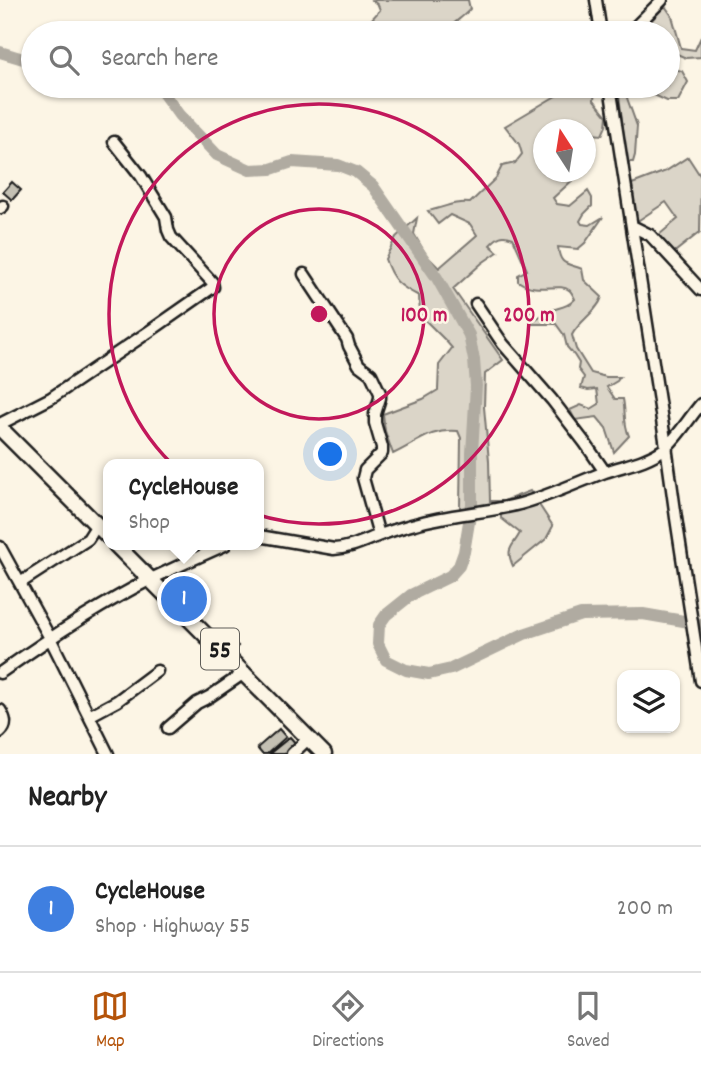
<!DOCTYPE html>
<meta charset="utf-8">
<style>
:root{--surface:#fff;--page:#f2f2f2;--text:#222;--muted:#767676;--line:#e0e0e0;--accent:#b45309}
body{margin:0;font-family:Dekko,sans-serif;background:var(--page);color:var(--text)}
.controls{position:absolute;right:21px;bottom:21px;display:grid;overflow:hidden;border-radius:14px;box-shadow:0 2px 5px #0004}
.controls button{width:63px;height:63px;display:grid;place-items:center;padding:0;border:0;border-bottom:2px solid var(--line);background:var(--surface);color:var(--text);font:35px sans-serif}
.compass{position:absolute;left:533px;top:119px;width:63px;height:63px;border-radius:50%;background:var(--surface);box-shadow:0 2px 5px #0004;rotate:348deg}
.you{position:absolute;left:331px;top:455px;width:24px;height:24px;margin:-18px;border:5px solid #fff;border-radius:50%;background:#1a73e8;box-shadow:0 0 0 10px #1a73e833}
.badge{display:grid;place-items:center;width:46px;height:46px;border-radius:50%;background:var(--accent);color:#fff;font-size:23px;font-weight:700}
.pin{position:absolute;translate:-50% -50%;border:4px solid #fff;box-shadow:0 2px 7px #0006}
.popup{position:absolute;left:103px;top:459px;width:161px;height:91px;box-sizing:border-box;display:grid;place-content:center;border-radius:14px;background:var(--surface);filter:drop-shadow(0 2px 5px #0005);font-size:23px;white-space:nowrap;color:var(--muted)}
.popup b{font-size:26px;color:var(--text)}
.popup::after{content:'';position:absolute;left:50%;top:100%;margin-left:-14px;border:14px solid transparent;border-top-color:var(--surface)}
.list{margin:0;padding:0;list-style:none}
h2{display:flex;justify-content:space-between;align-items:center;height:91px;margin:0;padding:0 28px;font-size:30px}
h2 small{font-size:23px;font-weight:400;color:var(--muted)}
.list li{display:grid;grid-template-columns:46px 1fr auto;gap:21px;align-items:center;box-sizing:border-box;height:126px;padding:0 28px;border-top:2px solid var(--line)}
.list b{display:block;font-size:26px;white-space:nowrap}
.list p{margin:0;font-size:23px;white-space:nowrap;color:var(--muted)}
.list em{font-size:23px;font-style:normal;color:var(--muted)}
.icon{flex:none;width:38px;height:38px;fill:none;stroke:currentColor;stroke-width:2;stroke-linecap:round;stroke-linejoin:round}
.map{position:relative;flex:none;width:701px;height:754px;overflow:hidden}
.search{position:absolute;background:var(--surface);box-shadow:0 2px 5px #0004;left:21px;right:21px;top:21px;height:77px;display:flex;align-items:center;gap:18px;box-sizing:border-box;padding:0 24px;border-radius:38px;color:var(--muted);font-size:26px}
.sheet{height:217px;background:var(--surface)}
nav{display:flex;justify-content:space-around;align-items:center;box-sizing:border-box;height:98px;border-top:2px solid var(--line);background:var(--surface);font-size:19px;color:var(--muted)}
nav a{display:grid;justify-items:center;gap:4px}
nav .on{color:var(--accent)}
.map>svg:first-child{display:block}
</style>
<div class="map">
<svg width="701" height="754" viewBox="0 0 701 754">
<rect width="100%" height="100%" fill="#fcf5e5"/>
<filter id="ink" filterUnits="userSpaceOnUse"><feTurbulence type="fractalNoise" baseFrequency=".0143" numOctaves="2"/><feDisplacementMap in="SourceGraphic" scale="14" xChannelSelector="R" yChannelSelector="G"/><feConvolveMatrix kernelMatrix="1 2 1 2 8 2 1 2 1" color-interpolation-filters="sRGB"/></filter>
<g filter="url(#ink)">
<path fill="#dbd5c8" stroke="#7c7872" stroke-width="2" d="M372,0H468L470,9C463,18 451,23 446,33H409L406,30C396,30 388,33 378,33L370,21L380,10L378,5Z
M665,6L672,16L681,48L695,50L701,37V57L686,58L668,50V33H654L648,24Z
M668,67L682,71L688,82L678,101H667L641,89L631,92L627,98L637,126L635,155L633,162H627L619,95L614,86H668Z
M566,86H598L595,90L594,100L607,116L606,126L602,135L591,134L586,135V130H544V172H577V176L553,198L557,204L570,206L588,191L592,198V206L584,214L580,221L582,224L590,225L603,217L585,243L578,249L558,247C560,266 567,263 582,269L584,280L602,297C598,311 579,321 572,335L576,349L591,373L606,377H620L617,381L607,387L615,399H623C626,414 623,422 629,436L614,452L606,428L597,417L575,420L570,410L581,405L591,409L599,404L597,389L588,390L581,388L584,377L578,369L579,363L574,355L567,347L564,335L556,324H532L530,322C536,319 541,316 547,312C557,307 567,308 575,299C574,297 571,291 569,290C559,282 537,295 518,281V275L527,270L513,238C502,234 498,236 490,245L498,252L482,263L453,289L503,360L485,374L484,407L489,461L490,501H504L530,491L553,526L546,539L513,566C505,548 512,548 520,533L501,518V515L493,506L460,508L461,438L458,431C431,428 417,443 393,454L385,431L383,414L423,399L438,390L439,365L452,348L445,340L420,315L419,296C399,286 392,280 385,259L396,237L417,218L414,234L427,256L439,268L477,235L470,224L450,215L438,224L428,211C443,208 455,201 470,203L496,178L502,166L515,163L522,154L519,144L505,126L559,94Z
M688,157L701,177L700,232L667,258L656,245L660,234L678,219L666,202L636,222L632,184L666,171Z"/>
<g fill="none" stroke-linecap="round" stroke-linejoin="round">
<path stroke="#b0aba1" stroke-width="12" d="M0,52L33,62
M158,86L179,115L217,155L250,170L271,169L292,162L338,165L356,172L373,186L437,278L469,335L474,360L476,386L472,453V504L464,552L459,566L450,576L411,595L386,615L379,625L378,644L386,660L406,670L429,674L451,669L524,634L581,615L643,614L701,624"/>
</g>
<path fill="#c4c0b3" stroke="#1c1c1c" stroke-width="2" d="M12,182L21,190L12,200L3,192Z
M190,579L199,590L183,603L174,591Z
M230,638L238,646L233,651L225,642Z
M279,729L286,737L267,754H262L257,748Z
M290,737L297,745L286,754H269Z"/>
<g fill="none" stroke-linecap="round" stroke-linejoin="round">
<g stroke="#1c1c1c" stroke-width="15">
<path id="minor" d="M596,0L601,33
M629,33L662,0
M610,86L666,446L676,518L701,681
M0,208L3,206
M632,226L650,235L701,290
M304,274L347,339L349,346L359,365L371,374L380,393V398L375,414V423L382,447V453L365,470L363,478L379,535
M476,304L503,344L552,400L585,443L605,472
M0,424L51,398L150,331L213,287L212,282L171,237L168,230L166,217L141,176L114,142
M259,536L334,549C351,548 364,541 380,535C391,531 403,527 415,524C450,514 485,513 520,504C549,496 576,483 605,472C625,465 646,462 664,449C678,437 689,418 701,404
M0,547L50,638L108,754
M20,583L88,539L97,525
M0,673C48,639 99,605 151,579C176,567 200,556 225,545
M0,710C5,718 8,725 0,732
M89,716L117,701L157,671
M168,728L197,703L209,697L244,673
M292,754L309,738"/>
</g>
<g stroke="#1c1c1c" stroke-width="19">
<path id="highway" d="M0,428L109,537
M116,545L324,754"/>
</g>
<use href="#minor" stroke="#fcf5e5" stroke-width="10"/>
<use href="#highway" stroke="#fcf5e5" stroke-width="14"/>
</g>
</g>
<g fill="none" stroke="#c2185b" stroke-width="3.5">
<circle cx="319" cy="314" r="105"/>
<circle cx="319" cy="314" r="210"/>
</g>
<g text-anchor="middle" stroke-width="5" stroke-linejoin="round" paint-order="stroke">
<rect fill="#fcf5e5" stroke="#5f5d58" stroke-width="2" x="201" y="628.5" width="38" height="41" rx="5"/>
<g font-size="24" font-weight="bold" fill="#1c1c1c">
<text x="220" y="657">55</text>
</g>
</g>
<circle cx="319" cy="314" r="10" fill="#c2185b" stroke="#fcf5e5" stroke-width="3.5"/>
<g font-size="21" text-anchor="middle" font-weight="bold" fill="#c2185b" stroke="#fcf5e5" stroke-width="5" stroke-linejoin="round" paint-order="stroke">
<text x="424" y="321">100 m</text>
<text x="529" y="321">200 m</text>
</g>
</svg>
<div class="controls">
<button><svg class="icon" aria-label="layers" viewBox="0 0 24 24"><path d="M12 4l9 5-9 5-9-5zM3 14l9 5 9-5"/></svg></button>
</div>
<svg class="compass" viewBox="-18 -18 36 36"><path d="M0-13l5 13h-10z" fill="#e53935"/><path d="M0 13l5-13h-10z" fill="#767676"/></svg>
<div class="you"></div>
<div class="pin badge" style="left:184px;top:599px;background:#3f7fe0">1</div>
<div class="popup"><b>CycleHouse</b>Shop</div>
<div class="search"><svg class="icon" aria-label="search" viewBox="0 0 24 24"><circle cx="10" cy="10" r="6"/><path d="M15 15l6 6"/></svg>Search here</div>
</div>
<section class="sheet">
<h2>Nearby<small></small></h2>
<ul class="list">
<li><span class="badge" style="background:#3f7fe0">1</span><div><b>CycleHouse</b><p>Shop · Highway 55</p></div><em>200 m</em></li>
</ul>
</section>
<nav>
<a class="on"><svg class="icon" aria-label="map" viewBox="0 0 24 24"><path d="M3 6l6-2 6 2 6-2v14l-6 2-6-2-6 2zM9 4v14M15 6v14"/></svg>Map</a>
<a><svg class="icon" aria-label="directions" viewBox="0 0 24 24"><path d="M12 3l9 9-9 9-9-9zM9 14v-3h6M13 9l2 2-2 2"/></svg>Directions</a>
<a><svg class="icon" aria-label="saved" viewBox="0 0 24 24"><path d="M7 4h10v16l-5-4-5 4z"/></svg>Saved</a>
</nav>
